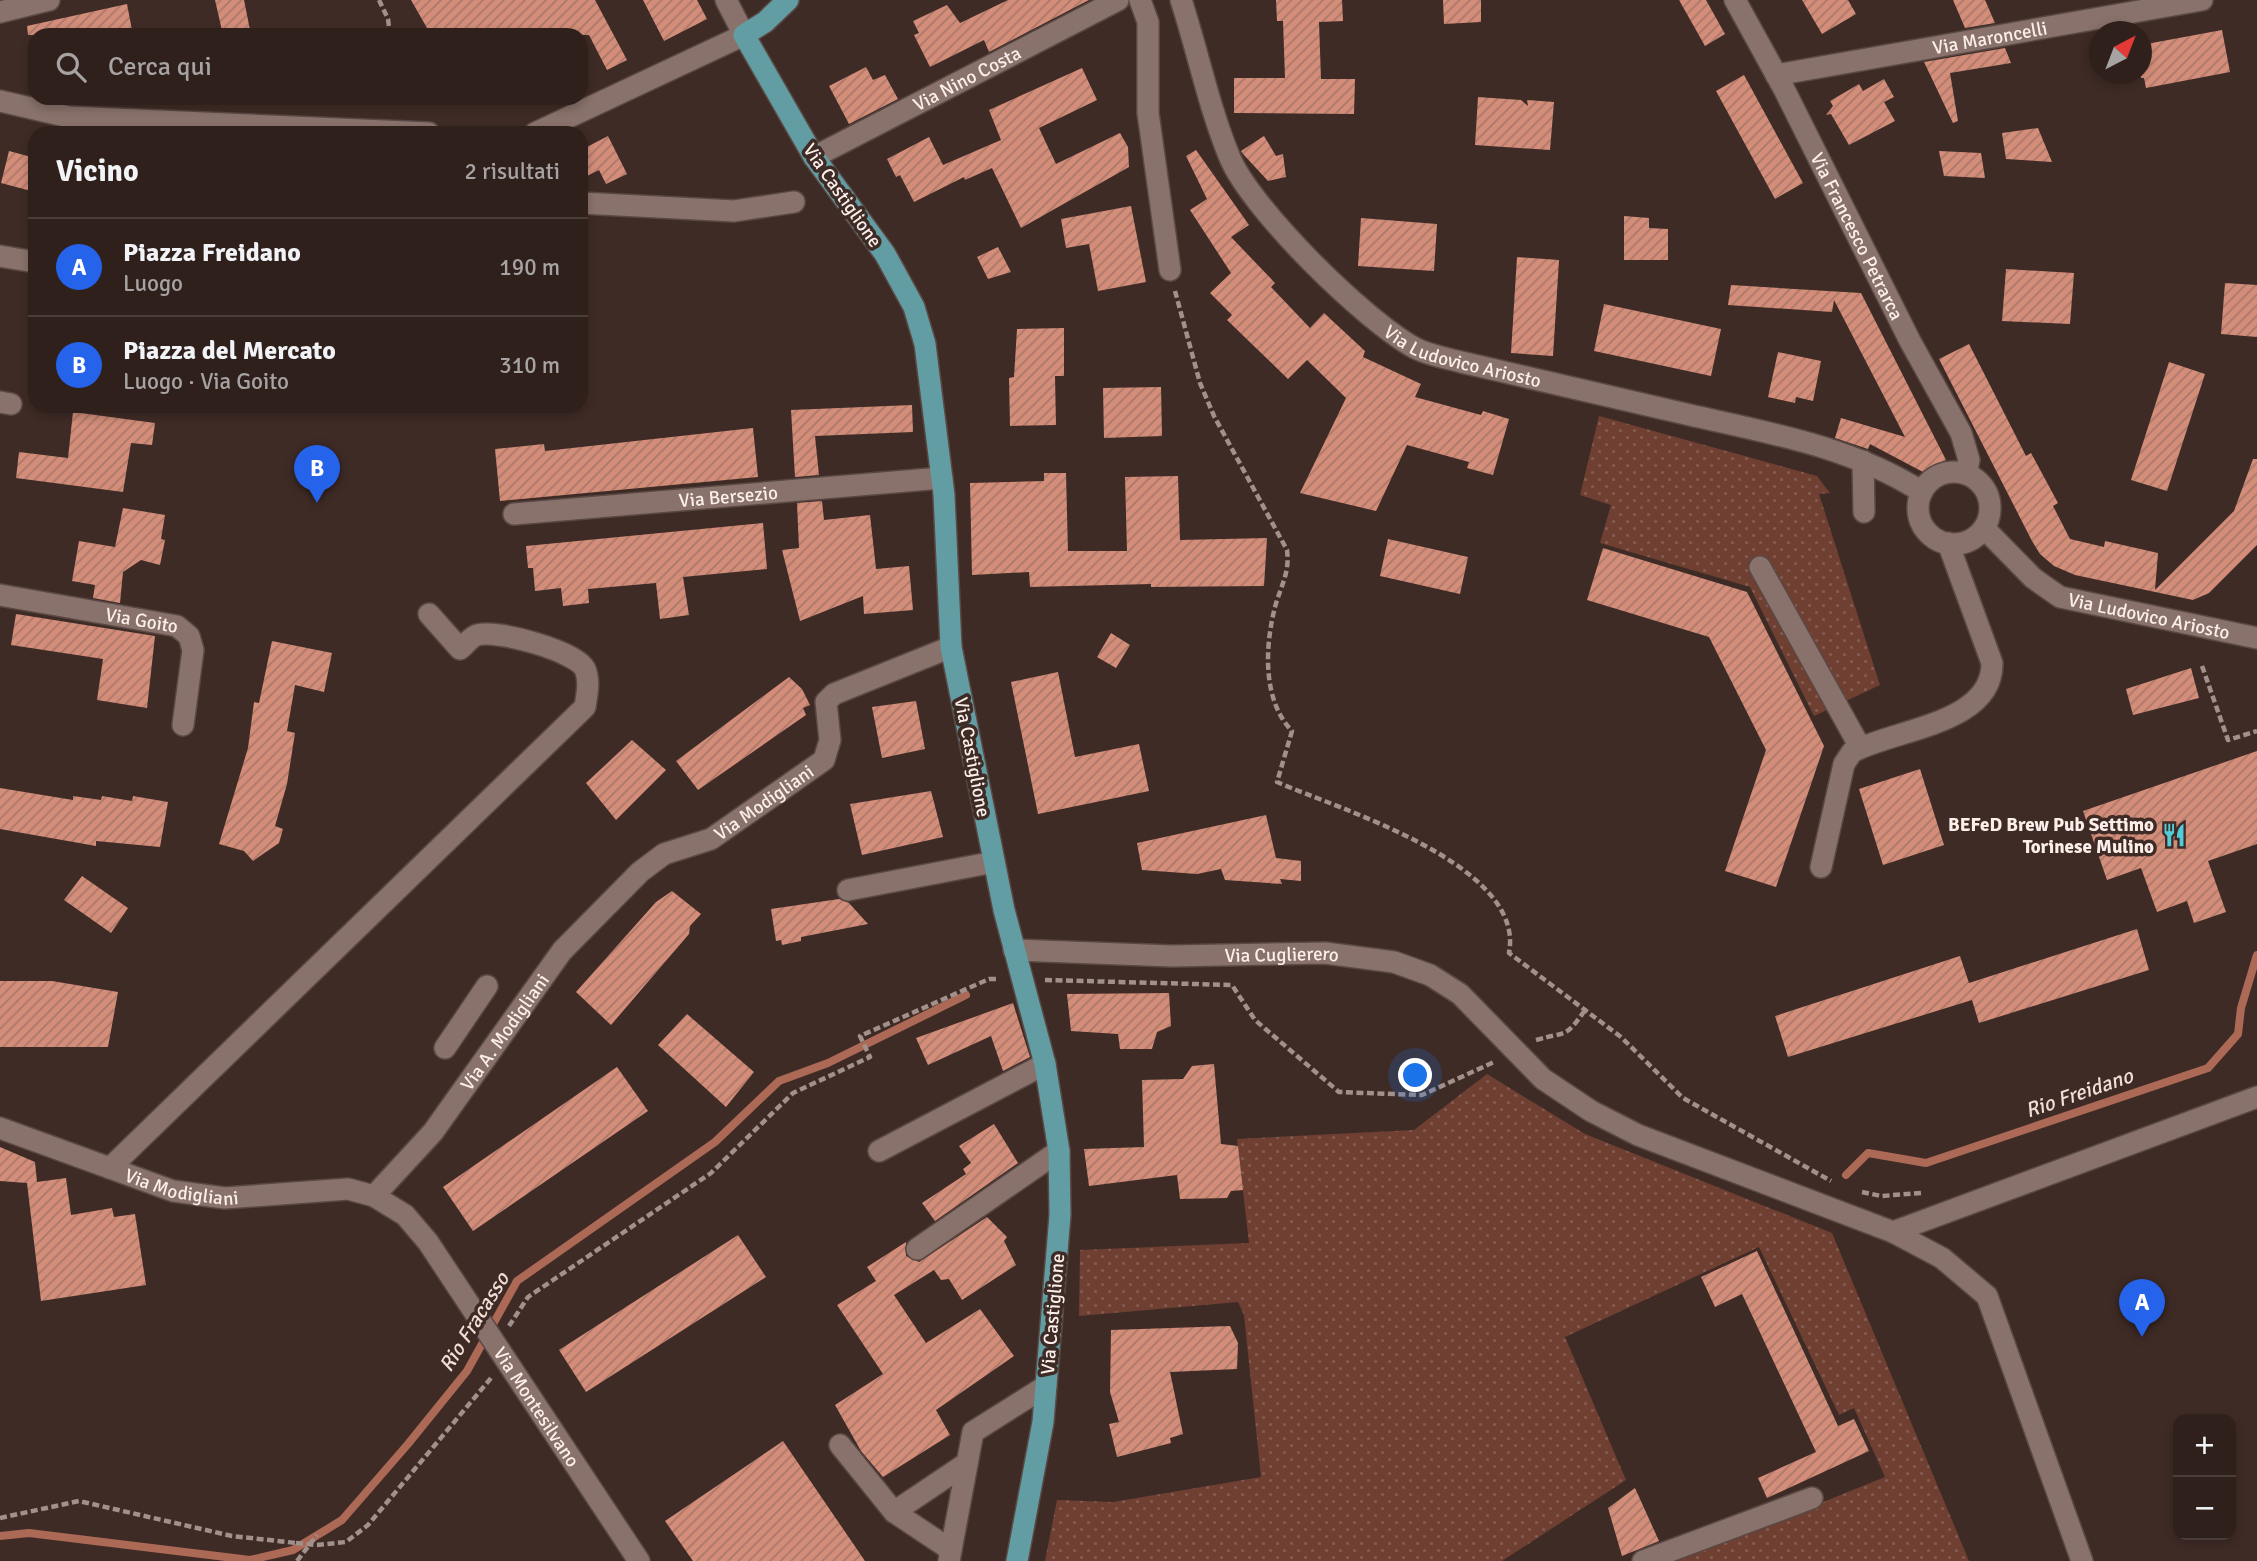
<!DOCTYPE html>
<html lang="it">
<meta charset="utf-8">
<style>
:root{--surface:#2f201c;--page:#3b2d29;--text:#f1f3f6;--muted:#a7a3a3;--line:#4a3e3b;--accent:#2563eb}
body{margin:0;font-family:Signika,sans-serif;background:var(--page);color:var(--text)}
.controls{position:absolute;right:21px;bottom:21px;display:grid;overflow:hidden;border-radius:14px;box-shadow:0 4px 10px #0003}
.controls button{width:63px;height:63px;display:grid;place-items:center;padding:0;border:0;border-bottom:2px solid var(--line);background:var(--surface);color:var(--text);font:35px sans-serif}
.compass{position:absolute;left:2089px;top:21px;width:63px;height:63px;border-radius:50%;background:var(--surface);box-shadow:0 4px 10px #0003;rotate:42deg}
.you{position:absolute;left:1416px;top:1076px;width:24px;height:24px;margin:-18px;border:5px solid #fff;border-radius:50%;background:#1a73e8;box-shadow:0 0 0 10px #1a73e833}
.badge{display:grid;place-items:center;width:46px;height:46px;border-radius:50%;background:var(--accent);color:#fff;font-size:23px;font-weight:700}
.pin{position:absolute;translate:-50% -58px;filter:drop-shadow(0 2px 4px #0008)}
.pin::after{content:'';position:absolute;top:37px;width:24px;height:21px;background:inherit;clip-path:polygon(0 0,100% 0,50% 100%)}
.list{margin:0;padding:0;list-style:none}
h2{display:flex;justify-content:space-between;align-items:center;height:91px;margin:0;padding:0 28px;font-size:30px}
h2 small{font-size:23px;font-weight:400;color:var(--muted)}
.list li{display:grid;grid-template-columns:46px 1fr auto;gap:21px;align-items:center;box-sizing:border-box;height:98px;padding:0 28px;border-top:2px solid var(--line)}
.list b{display:block;font-size:26px;white-space:nowrap}
.list p{margin:0;font-size:23px;white-space:nowrap;color:var(--muted)}
.list em{font-size:23px;font-style:normal;color:var(--muted)}
.icon{flex:none;width:38px;height:38px;fill:none;stroke:currentColor;stroke-width:2;stroke-linecap:round;stroke-linejoin:round}
.map{position:relative;flex:none;width:2257px;height:1561px;overflow:hidden}
.search{position:absolute;background:var(--surface);box-shadow:0 4px 10px #0003;left:28px;top:28px;width:560px;height:77px;display:flex;align-items:center;gap:18px;box-sizing:border-box;padding:0 24px;border-radius:21px;color:var(--muted);font-size:26px}
.panel{position:absolute;background:var(--surface);box-shadow:0 4px 10px #0003;left:28px;top:126px;width:560px;height:287px;border-radius:21px}
.map>svg:first-child{display:block}
</style>
<div class="map">
<svg width="2257" height="1561" viewBox="0 0 2257 1561">
<defs>
<pattern id="grass-dots" width="8" height="8" patternUnits="userSpaceOnUse" patternTransform="scale(1.75)"><rect width="8" height="8" fill="#6f3f32"/><path d="M2 2h.1M6 6h.1" fill="none" stroke="#845b50" stroke-width="1.8" stroke-linecap="round"/></pattern>
<pattern id="building-hatch" width="6" height="6" patternUnits="userSpaceOnUse" patternTransform="scale(1.75)"><rect width="6" height="6" fill="#d38d79"/><path d="M-1 1l2-2M0 6l6-6M5 7l2-2" fill="none" stroke="#aa786a"/></pattern>
</defs>
<rect width="100%" height="100%" fill="#3f2b26"/>
<path fill="url(#grass-dots)" d="M1599,416L1817,476L1830,493L1819,494L1880,685L1814,716L1750,587L1600,543L1611,505L1580,495Z
M1487,1074L1585,1134L1832,1233L1969,1561H1677L1885,1477L1854,1408L1839,1415L1759,1247L1565,1337L1626,1480L1502,1561H1045L1057,1500L1113,1502L1261,1477L1244,1315L1238,1302L1079,1316L1080,1250L1249,1243L1237,1139L1414,1130Z"/>
<g fill="none" stroke-linecap="round" stroke-linejoin="round">
<path stroke="#ac6956" stroke-width="8" d="M1846,1175L1868,1153L1926,1163L2208,1068L2238,1034L2241,1008L2257,955
M0,1536L29,1533L250,1560L293,1550L342,1520L408,1444L467,1371L517,1281L715,1142L779,1081L828,1063L966,995"/>
</g>
<path fill="url(#building-hatch)" d="M215,0H244L251,35H223Z
M411,0H595L627,60L607,70L589,35H431Z
M643,0H697L707,19L664,41Z
M1008,0H1089L989,52L984,40L930,67L914,35L919,33L913,21L947,5L960,23Z
M1276,0H1342L1343,21L1319,22L1321,79H1355L1354,114L1234,113V78H1285L1283,21H1277Z
M1443,0H1481V22L1444,24Z
M1679,0H1706L1725,34L1705,46Z
M1802,0H1848L1856,14L1822,34Z
M1953,0H1985L1995,23L1965,28Z
M127,4L133,35H28L27,26Z
M2222,30L2230,72L2146,88L2144,78H2141V45Z
M2005,48L2011,63L1950,73L1958,121L1953,123L1924,62Z
M866,67L873,80L885,75L898,99L849,124L829,86Z
M1082,68L1097,100L1039,128L1056,164L1120,133L1128,147L1129,167L1021,228L992,168L965,180L964,177L914,202L900,175L896,177L887,159L929,137L943,165L1001,140L989,110Z
M1744,75L1803,183L1775,199L1716,91Z
M1884,79L1894,97L1884,102L1895,121L1849,145L1831,114L1826,115L1833,106L1830,101L1859,84L1863,91Z
M1478,97L1521,100L1528,106L1527,100L1554,102L1550,150L1475,145Z
M2038,128L2052,162L2006,159L2002,133Z
M608,136L627,174L606,184L599,170L581,179V150Z
M1264,136L1276,156L1283,154L1286,177L1268,181L1243,154L1241,151Z
M1196,150L1249,225L1231,237L1275,283L1271,287L1310,328L1324,313L1365,351L1363,357L1421,384L1415,397L1481,415L1483,411L1509,419L1493,475L1467,468L1469,462L1407,445L1376,511L1300,493L1346,398L1307,360L1288,379L1227,320L1232,315L1210,293L1231,273L1190,210L1207,199L1186,156Z
M9,151L35,158V192L1,183Z
M1939,151L1981,153L1985,178L1944,176Z
M1131,206L1146,282L1098,291L1089,244L1066,248L1061,219Z
M1624,216L1649,218V228L1668,229V260H1624Z
M1361,218L1437,224L1434,271L1358,266Z
M998,247L1011,272L988,279L977,257Z
M1517,257L1559,260L1553,356L1511,353Z
M2006,269L2074,273L2070,324L2002,321Z
M2225,283L2257,285V337L2221,334Z
M1731,285L1861,293L1946,460L1923,472L1870,444L1868,449L1835,438L1841,418L1905,437L1834,300L1832,312L1728,305Z
M1604,304L1721,329L1711,376L1594,351Z
M1064,328V376H1055L1056,425L1010,426L1009,378L1014,377L1017,329Z
M1969,344L2026,456L2031,453L2058,503L2053,506L2070,539L2104,547L2105,541L2158,553L2155,590L2234,511L2253,459H2257V545L2209,593L2193,600L2075,575L2054,566L2040,554L2032,541L1939,359Z
M1778,352L1821,361L1813,401L1796,397L1795,403L1768,397Z
M2169,362L2205,374L2167,491L2131,480Z
M1161,387L1162,436L1104,438L1103,388Z
M912,405L913,432L815,436L819,475L795,477L791,410Z
M73,412L155,423L152,445L131,443L123,492L16,478L19,452L68,458Z
M753,428L758,477L500,501L495,449L544,444L545,451Z
M1044,473H1066L1068,551H1127L1125,477L1178,476L1180,540L1267,538L1264,586L1151,587V584L1030,587L1029,572L972,575L970,483L1044,481Z
M822,501L824,520L870,515L876,569L909,566L913,610L864,614L863,596L800,621L782,550L799,548L797,503Z
M123,508L165,515L161,539L165,540L160,565L141,560L123,572L120,603L93,598L95,585L72,581L79,541L115,547Z
M763,523L767,569L683,577L689,615L660,619L656,583L588,589L589,603L563,606L561,588L535,591L533,568H528L526,546Z
M1388,539L1468,557L1460,594L1380,576Z
M1603,548L1747,592L1824,746L1776,887L1725,871L1766,750L1709,637L1587,600Z
M16,614L155,636L147,708L97,700L103,659L11,645Z
M1111,633L1130,645L1116,668L1097,657Z
M272,641L332,653L324,692L295,685L287,731L295,733L287,784L275,826L283,829L279,843L253,861L244,851L219,844L248,748L254,702L259,703Z
M2191,668L2199,698L2133,715L2126,689Z
M1058,672L1075,757L1139,744L1149,791L1038,814L1011,682Z
M789,677L802,689L810,705L803,708L806,715L698,790L676,761Z
M916,701L925,749L882,758L872,707Z
M632,740L666,770L616,820L586,783Z
M2257,751V844L2208,861L2226,912L2194,923L2187,901L2157,912L2141,868L2107,880L2083,811Z
M1920,769L1944,845L1883,865L1859,789Z
M0,788L73,800V796L101,800L102,796L132,801L133,796L168,802L160,847L96,841V846L0,829Z
M931,791L943,837L862,855L850,804Z
M1266,815L1276,858L1301,861V881L1280,879L1282,884L1225,880L1221,869L1197,874L1142,870L1137,843Z
M82,876L128,908L111,933L64,900Z
M672,891L701,914L690,926L689,934L611,1025L576,992L656,902Z
M839,899L849,903L868,924L801,937V941L782,945L781,940L776,941L771,909Z
M2137,929L2149,970L1979,1023L1972,1000L1788,1057L1775,1016L1960,956L1969,983Z
M0,981H52L118,992L108,1047H0Z
M1169,993L1171,1026L1157,1032L1152,1049H1120L1118,1034L1071,1031L1067,994Z
M1013,1003L1030,1057L1003,1071L991,1036L928,1065L916,1038Z
M687,1014L754,1072L726,1107L658,1045Z
M1214,1064L1221,1144L1238,1146L1243,1190L1231,1191L1227,1198L1180,1199L1177,1175L1089,1186L1084,1149L1144,1147L1142,1080L1183,1079L1192,1066Z
M617,1067L648,1111L473,1231L443,1187Z
M994,1124L1018,1163L935,1221L922,1203L966,1174L963,1169L971,1163L959,1146Z
M0,1147L35,1162L37,1182L66,1178L71,1215L112,1208L114,1217L135,1214L146,1285L41,1301L27,1183L0,1181Z
M987,1217L1007,1237L1004,1241L1016,1265L962,1300L949,1279L941,1280L934,1270L894,1295L926,1343L980,1309L1014,1356L936,1410L950,1435L883,1477L861,1451L835,1405L883,1374L837,1305L876,1281L867,1267L906,1242V1256L919,1262Z
M738,1235L766,1277L586,1392L559,1350Z
M1757,1251L1838,1426L1854,1419L1869,1451L1767,1498L1758,1478L1816,1452L1742,1294L1715,1307L1701,1277Z
M1230,1326L1238,1343L1237,1369L1170,1372L1183,1434L1170,1438L1171,1443L1117,1457L1109,1424L1119,1422L1110,1392L1111,1330Z
M783,1441L865,1561H693L665,1521Z
M1635,1488L1659,1541L1622,1556L1608,1508Z"/>
<g fill="none" stroke-linecap="round" stroke-linejoin="round">
<g stroke="#594844" stroke-width="24">
<g id="minor">
<path d="M1140,0L1148,22V113L1170,270"/>
<path id="s1" d="M1181,0C1198,52 1209,108 1230,158C1252,210 1365,321 1415,348C1428,355 1446,358 1461,362C1537,380 1614,397 1690,415C1770,433 1852,447 1922,492"/>
<path id="s2" d="M1735,0L1784,89L1910,341L1961,433L1969,460L1966,474"/>
<path d="M0,12L49,0"/>
<path id="s3" d="M1776,75L2202,0"/>
<path d="M0,101L69,117L429,133"/>
<path d="M535,133L744,35L726,0"/>
<path id="s4" d="M814,157L1118,0"/>
<path d="M581,203L734,211L794,202"/>
<path d="M0,256L35,262"/>
<path d="M0,402L11,404"/>
<path d="M1863,461L1864,512"/>
<circle cx="1954" cy="508" r="36"/>
<path id="s5" d="M514,514L942,478"/>
<path id="s6" d="M1984,528L2033,578L2060,597L2257,638"/>
<path d="M1760,567L1860,747"/>
<path id="s7" d="M0,595L177,626L189,636L193,650L183,725"/>
<path d="M1821,867L1844,764L1852,752C1895,729 1993,724 1992,663L1948,543"/>
<path d="M848,890L994,862"/>
<path id="s8" d="M1014,950L1172,956L1325,953L1394,962L1430,975L1460,994L1543,1079L1591,1111L1638,1135L1893,1232L1942,1258L1987,1296L2082,1561"/>
<path d="M445,1048L487,986"/>
<path id="s9" d="M0,1128L173,1191L225,1198L348,1189L374,1196L405,1215L428,1242L639,1561"/>
<path d="M879,1151L1045,1064"/>
<path d="M110,1168L585,707C587,694 590,681 585,669C576,651 496,629 477,635C471,637 465,645 460,649L429,614"/>
<path id="s10" d="M374,1196L433,1132L562,951L640,872L664,854L711,839L824,760L830,740L826,702L834,694L951,647"/>
<path d="M1893,1232L2257,1097"/>
<path d="M917,1249L1059,1151"/>
<path d="M840,1445L894,1512L951,1550"/>
<path d="M894,1512L967,1463"/>
<path d="M949,1561L973,1432L1046,1386"/>
<path d="M1643,1561L1812,1498"/>
</g>
</g>
<g stroke="#594844" stroke-width="24">
<path id="major" d="M788,0L765,22L744,35L814,157L885,254L914,307L925,344L944,495L951,647L1004,910L1045,1064L1059,1151L1060,1215L1043,1422L1017,1561"/>
</g>
<path stroke="#a1908c" stroke-width="4.5" stroke-dasharray="7 3.5" stroke-linecap="butt" d="M379,0L388,19L390,35
M1175,291L1200,383L1214,416L1287,550C1290,573 1281,585 1275,607C1265,646 1262,700 1292,731L1277,782C1338,809 1526,864 1509,953L1621,1037L1683,1098L1831,1181
M2202,666L2228,740L2257,731
M1045,980L1232,985L1255,1020L1339,1092L1422,1095L1494,1062
M1536,1040C1567,1031 1565,1039 1585,1010
M1862,1192L1881,1196L1922,1193
M509,1326L528,1297L711,1173L793,1093L870,1057L860,1036L989,979H998
M0,1518L79,1501L232,1536L296,1543
M317,1545L346,1542L368,1525L491,1378
M297,1561L317,1535"/>
<use href="#minor" stroke="#89726b" stroke-width="21"/>
<use href="#major" stroke="#619da3" stroke-width="21"/>
<path stroke="#a1908c" stroke-width="4.5" stroke-dasharray="7 3.5" stroke-linecap="butt" d="M296,1543L317,1545"/>
</g>
<defs>
<g id="restaurant-bare" transform="scale(1.89)"><path d="M-5-6h1v4h1v-4h1v4h1v-4h1v5L-1.5 .5V6h-2V.5L-5-1ZM5-6V6H3V1.5H1.5Q1.5-4 5-6Z" fill="#52cbda" stroke="#3f2b26" stroke-width="2.5" paint-order="stroke"/></g>
</defs>
<g fill-rule="evenodd">
<use href="#restaurant-bare" x="2174" y="835"/>
</g>
<g text-anchor="middle" stroke-width="7" stroke-linejoin="round" paint-order="stroke">
<g font-size="19" fill="#fceeea" stroke="#3f2b26">
<text dy="7" stroke="none"><textPath href="#s3" startOffset="217">Via Maroncelli</textPath></text>
<text dy="7" stroke="none"><textPath href="#s4" startOffset="172">Via Nino Costa</textPath></text>
<text transform="translate(843 195) rotate(55)" y="7">Via Castiglione</text>
<text dy="7" stroke="none"><textPath href="#s2" startOffset="266">Via Francesco Petrarca</textPath></text>
<text dy="7" stroke="none"><textPath href="#s1" startOffset="481">Via Ludovico Ariosto</textPath></text>
<text dy="7" stroke="none"><textPath href="#s5" startOffset="215">Via Bersezio</textPath></text>
<text dy="7" stroke="none"><textPath href="#s6" startOffset="194">Via Ludovico Ariosto</textPath></text>
<text dy="7" stroke="none"><textPath href="#s7" startOffset="144">Via Goito</textPath></text>
<text transform="translate(973 757) rotate(79)" y="7">Via Castiglione</text>
<text dy="7" stroke="none"><textPath href="#s10" startOffset="564">Via Modigliani</textPath></text>
<text dy="7" stroke="none"><textPath href="#s8" startOffset="268">Via Cuglierero</textPath></text>
<text dy="7" stroke="none"><textPath href="#s10" startOffset="210">Via A. Modigliani</textPath></text>
<text dy="7" stroke="none"><textPath href="#s9" startOffset="192">Via Modigliani</textPath></text>
<text transform="translate(1052 1314) rotate(-85)" y="7">Via Castiglione</text>
<text dy="7" stroke="none"><textPath href="#s9" startOffset="656">Via Montesilvano</textPath></text>
</g>
<g font-size="19" font-weight="bold" fill="#fceeea" stroke="#3f2b26" text-anchor="end">
<text x="2154" y="831">BEFeD Brew Pub Settimo<tspan x="2154" dy="22">Torinese Mulino</tspan></text>
</g>
<g font-size="21" font-style="italic" fill="#f2ddd7" stroke="#3f2b26">
<text transform="translate(2079 1093) rotate(-19)" y="7">Rio Freidano</text>
<text transform="translate(474 1322) rotate(-58)" y="7">Rio Fracasso</text>
</g>
</g>
</svg>
<div class="controls">
<button>+</button>
<button>−</button>
</div>
<svg class="compass" viewBox="-18 -18 36 36"><path d="M0-13l5 13h-10z" fill="#e53935"/><path d="M0 13l5-13h-10z" fill="#a7a3a3"/></svg>
<div class="you"></div>
<div class="pin badge" style="left:2142px;top:1337px">A</div>
<div class="pin badge" style="left:317px;top:503px">B</div>
<div class="search"><svg class="icon" aria-label="search" viewBox="0 0 24 24"><circle cx="10" cy="10" r="6"/><path d="M15 15l6 6"/></svg>Cerca qui</div>
<section class="panel">
<h2>Vicino<small>2 risultati</small></h2>
<ul class="list">
<li><span class="badge">A</span><div><b>Piazza Freidano</b><p>Luogo</p></div><em>190 m</em></li>
<li><span class="badge">B</span><div><b>Piazza del Mercato</b><p>Luogo · Via Goito</p></div><em>310 m</em></li>
</ul>
</section>
</div>
